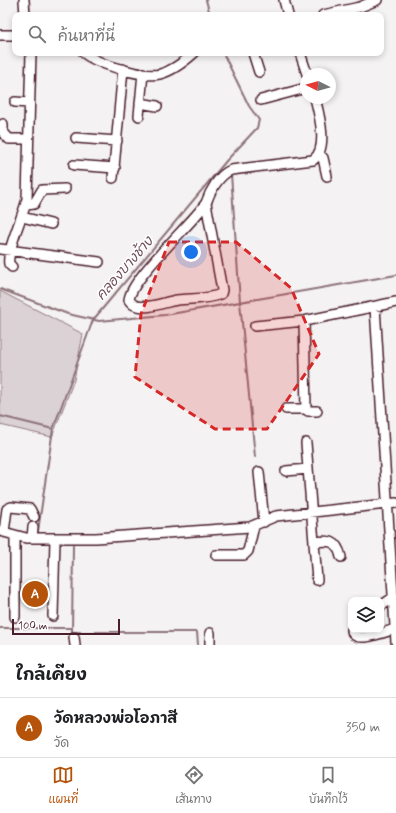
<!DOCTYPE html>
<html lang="th">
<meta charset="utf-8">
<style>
:root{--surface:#fff;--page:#f2f2f2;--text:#202124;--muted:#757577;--line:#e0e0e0;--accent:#b45309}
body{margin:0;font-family:Mynerve,"Playpen Sans Thai",sans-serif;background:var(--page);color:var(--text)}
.controls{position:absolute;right:12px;bottom:12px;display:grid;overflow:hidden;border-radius:8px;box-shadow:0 2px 6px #0003}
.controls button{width:36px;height:36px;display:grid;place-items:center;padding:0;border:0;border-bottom:1px solid var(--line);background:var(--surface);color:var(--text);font:20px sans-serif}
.compass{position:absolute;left:300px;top:68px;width:36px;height:36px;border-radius:50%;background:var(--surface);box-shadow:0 2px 6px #0003;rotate:275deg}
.scale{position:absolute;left:12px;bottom:10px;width:108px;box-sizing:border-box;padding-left:4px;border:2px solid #4a1f2b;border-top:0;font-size:11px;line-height:14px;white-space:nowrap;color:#4a1f2b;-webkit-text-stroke:3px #fff;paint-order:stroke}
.you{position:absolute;left:191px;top:252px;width:14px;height:14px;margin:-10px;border:3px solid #fff;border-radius:50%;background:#1a73e8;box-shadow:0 0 0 6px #1a73e833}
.badge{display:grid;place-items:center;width:26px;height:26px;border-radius:50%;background:var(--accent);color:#fff;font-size:13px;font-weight:700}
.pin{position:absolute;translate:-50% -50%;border:2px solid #fff;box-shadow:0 1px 4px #0006}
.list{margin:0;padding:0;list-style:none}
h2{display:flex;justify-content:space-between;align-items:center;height:52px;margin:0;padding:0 16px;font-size:17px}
h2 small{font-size:13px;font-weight:400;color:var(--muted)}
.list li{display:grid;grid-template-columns:26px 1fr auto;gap:12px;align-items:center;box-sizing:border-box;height:60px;padding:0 16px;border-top:1px solid var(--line)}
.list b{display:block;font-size:15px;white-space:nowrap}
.list p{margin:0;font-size:13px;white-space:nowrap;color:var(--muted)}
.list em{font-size:13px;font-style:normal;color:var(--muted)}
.icon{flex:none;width:22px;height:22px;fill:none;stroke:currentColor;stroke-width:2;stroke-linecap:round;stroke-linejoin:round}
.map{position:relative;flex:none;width:396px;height:645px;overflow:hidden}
.search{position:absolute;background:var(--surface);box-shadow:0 2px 6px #0003;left:12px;right:12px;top:12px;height:44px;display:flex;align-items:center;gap:10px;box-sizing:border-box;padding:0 14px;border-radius:8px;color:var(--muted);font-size:15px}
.sheet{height:112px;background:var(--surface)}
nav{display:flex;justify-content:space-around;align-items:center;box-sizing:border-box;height:56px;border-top:1px solid var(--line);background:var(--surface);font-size:11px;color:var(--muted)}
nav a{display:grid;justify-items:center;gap:2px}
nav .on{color:var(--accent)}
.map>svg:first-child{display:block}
</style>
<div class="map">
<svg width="396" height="645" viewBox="0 0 396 645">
<rect width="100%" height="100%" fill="#f4f2f2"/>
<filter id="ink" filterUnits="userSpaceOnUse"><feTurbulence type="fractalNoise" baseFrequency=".025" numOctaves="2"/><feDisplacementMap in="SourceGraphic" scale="8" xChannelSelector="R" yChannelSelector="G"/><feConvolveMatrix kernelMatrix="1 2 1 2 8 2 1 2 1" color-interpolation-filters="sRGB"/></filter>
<g filter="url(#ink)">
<path fill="#dbd2d5" stroke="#927880" d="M0,291L83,334L74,380L52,437L0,425Z"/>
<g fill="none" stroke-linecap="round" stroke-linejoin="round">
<path stroke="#8d727a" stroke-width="2" d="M206,0L210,15
M231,174L240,302L255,457
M0,289L68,314L99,321L165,315L396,275
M0,416L53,429
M38,531L53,429L93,320L227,160L257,128L259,120L249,106L223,53
M0,628H72
M72,632H197L198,645
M72,634L73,545"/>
<g stroke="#4a1f2b" stroke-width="12">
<path id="minor" d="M24,0L25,15
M284,0L288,15
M323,15L360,7L377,0
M0,35H15
M84,53C97,64 144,78 160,74C172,71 185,61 194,53
M253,53L259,72
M300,53L307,74
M261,100L306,88
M15,102L29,103
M140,103L157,106
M139,116L143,73
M3,124V132L9,139H28
M76,138L117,141
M319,154L323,158L327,176
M74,165L115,168
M113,178L123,69
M206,203C191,225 131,278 129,300C131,303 133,305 137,306C150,309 164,302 177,300C192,298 206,300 221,294L222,290L206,203C210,191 219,175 231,170L313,160C329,149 319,114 315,98
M26,205L34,204L42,190L65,189
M22,217L51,224
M0,249L99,262
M12,267L9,264C6,251 24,214 27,199L31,53
M375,307L396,642
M304,321L306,409L308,411H317
M255,326L304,321L396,302
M286,409H306
M306,443L317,580
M286,471L308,469
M259,472L264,522
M0,531L26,538H96L250,527L276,516L396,503
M4,532L7,509L11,507L30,509L34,517
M32,538L33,527
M314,542C330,540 337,540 341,557
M216,555H244L248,551L254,526
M381,606L394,597
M53,616L55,539
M15,617V536
M352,630C353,645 385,632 395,629
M210,633V645
M74,637L75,645"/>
</g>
<use href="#minor" stroke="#fff" stroke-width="9"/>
</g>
</g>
<path fill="#d62828" fill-opacity="0.2" stroke="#d62828" stroke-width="3" stroke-dasharray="8 5" stroke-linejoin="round" d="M169,242H236L291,288L319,354L267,429H215L135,377L141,314Z"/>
<g text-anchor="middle" stroke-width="3" stroke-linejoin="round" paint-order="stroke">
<g font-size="14" font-style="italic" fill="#714f59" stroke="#fff">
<text transform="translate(124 268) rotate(-49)" y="5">คลองบางช้าง</text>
</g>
</g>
</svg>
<div class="controls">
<button><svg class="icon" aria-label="layers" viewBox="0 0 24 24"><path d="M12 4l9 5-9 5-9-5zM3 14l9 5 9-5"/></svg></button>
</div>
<svg class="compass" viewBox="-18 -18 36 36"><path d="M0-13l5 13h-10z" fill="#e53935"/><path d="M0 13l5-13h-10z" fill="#757577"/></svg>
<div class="scale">100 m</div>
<div class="you"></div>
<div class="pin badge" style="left:35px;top:594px">A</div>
<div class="search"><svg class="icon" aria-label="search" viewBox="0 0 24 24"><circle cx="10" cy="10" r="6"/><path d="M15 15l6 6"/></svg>ค้นหาที่นี่</div>
</div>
<section class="sheet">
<h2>ใกล้เคียง<small></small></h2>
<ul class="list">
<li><span class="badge">A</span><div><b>วัดหลวงพ่อโอภาสี</b><p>วัด</p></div><em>350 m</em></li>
</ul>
</section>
<nav>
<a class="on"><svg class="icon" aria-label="map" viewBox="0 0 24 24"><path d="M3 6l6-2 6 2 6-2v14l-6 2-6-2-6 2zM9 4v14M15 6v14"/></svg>แผนที่</a>
<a><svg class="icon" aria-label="directions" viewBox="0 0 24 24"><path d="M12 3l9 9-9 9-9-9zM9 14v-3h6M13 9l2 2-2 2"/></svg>เส้นทาง</a>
<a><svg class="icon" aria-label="saved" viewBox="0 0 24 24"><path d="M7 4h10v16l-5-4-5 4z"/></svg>บันทึกไว้</a>
</nav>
